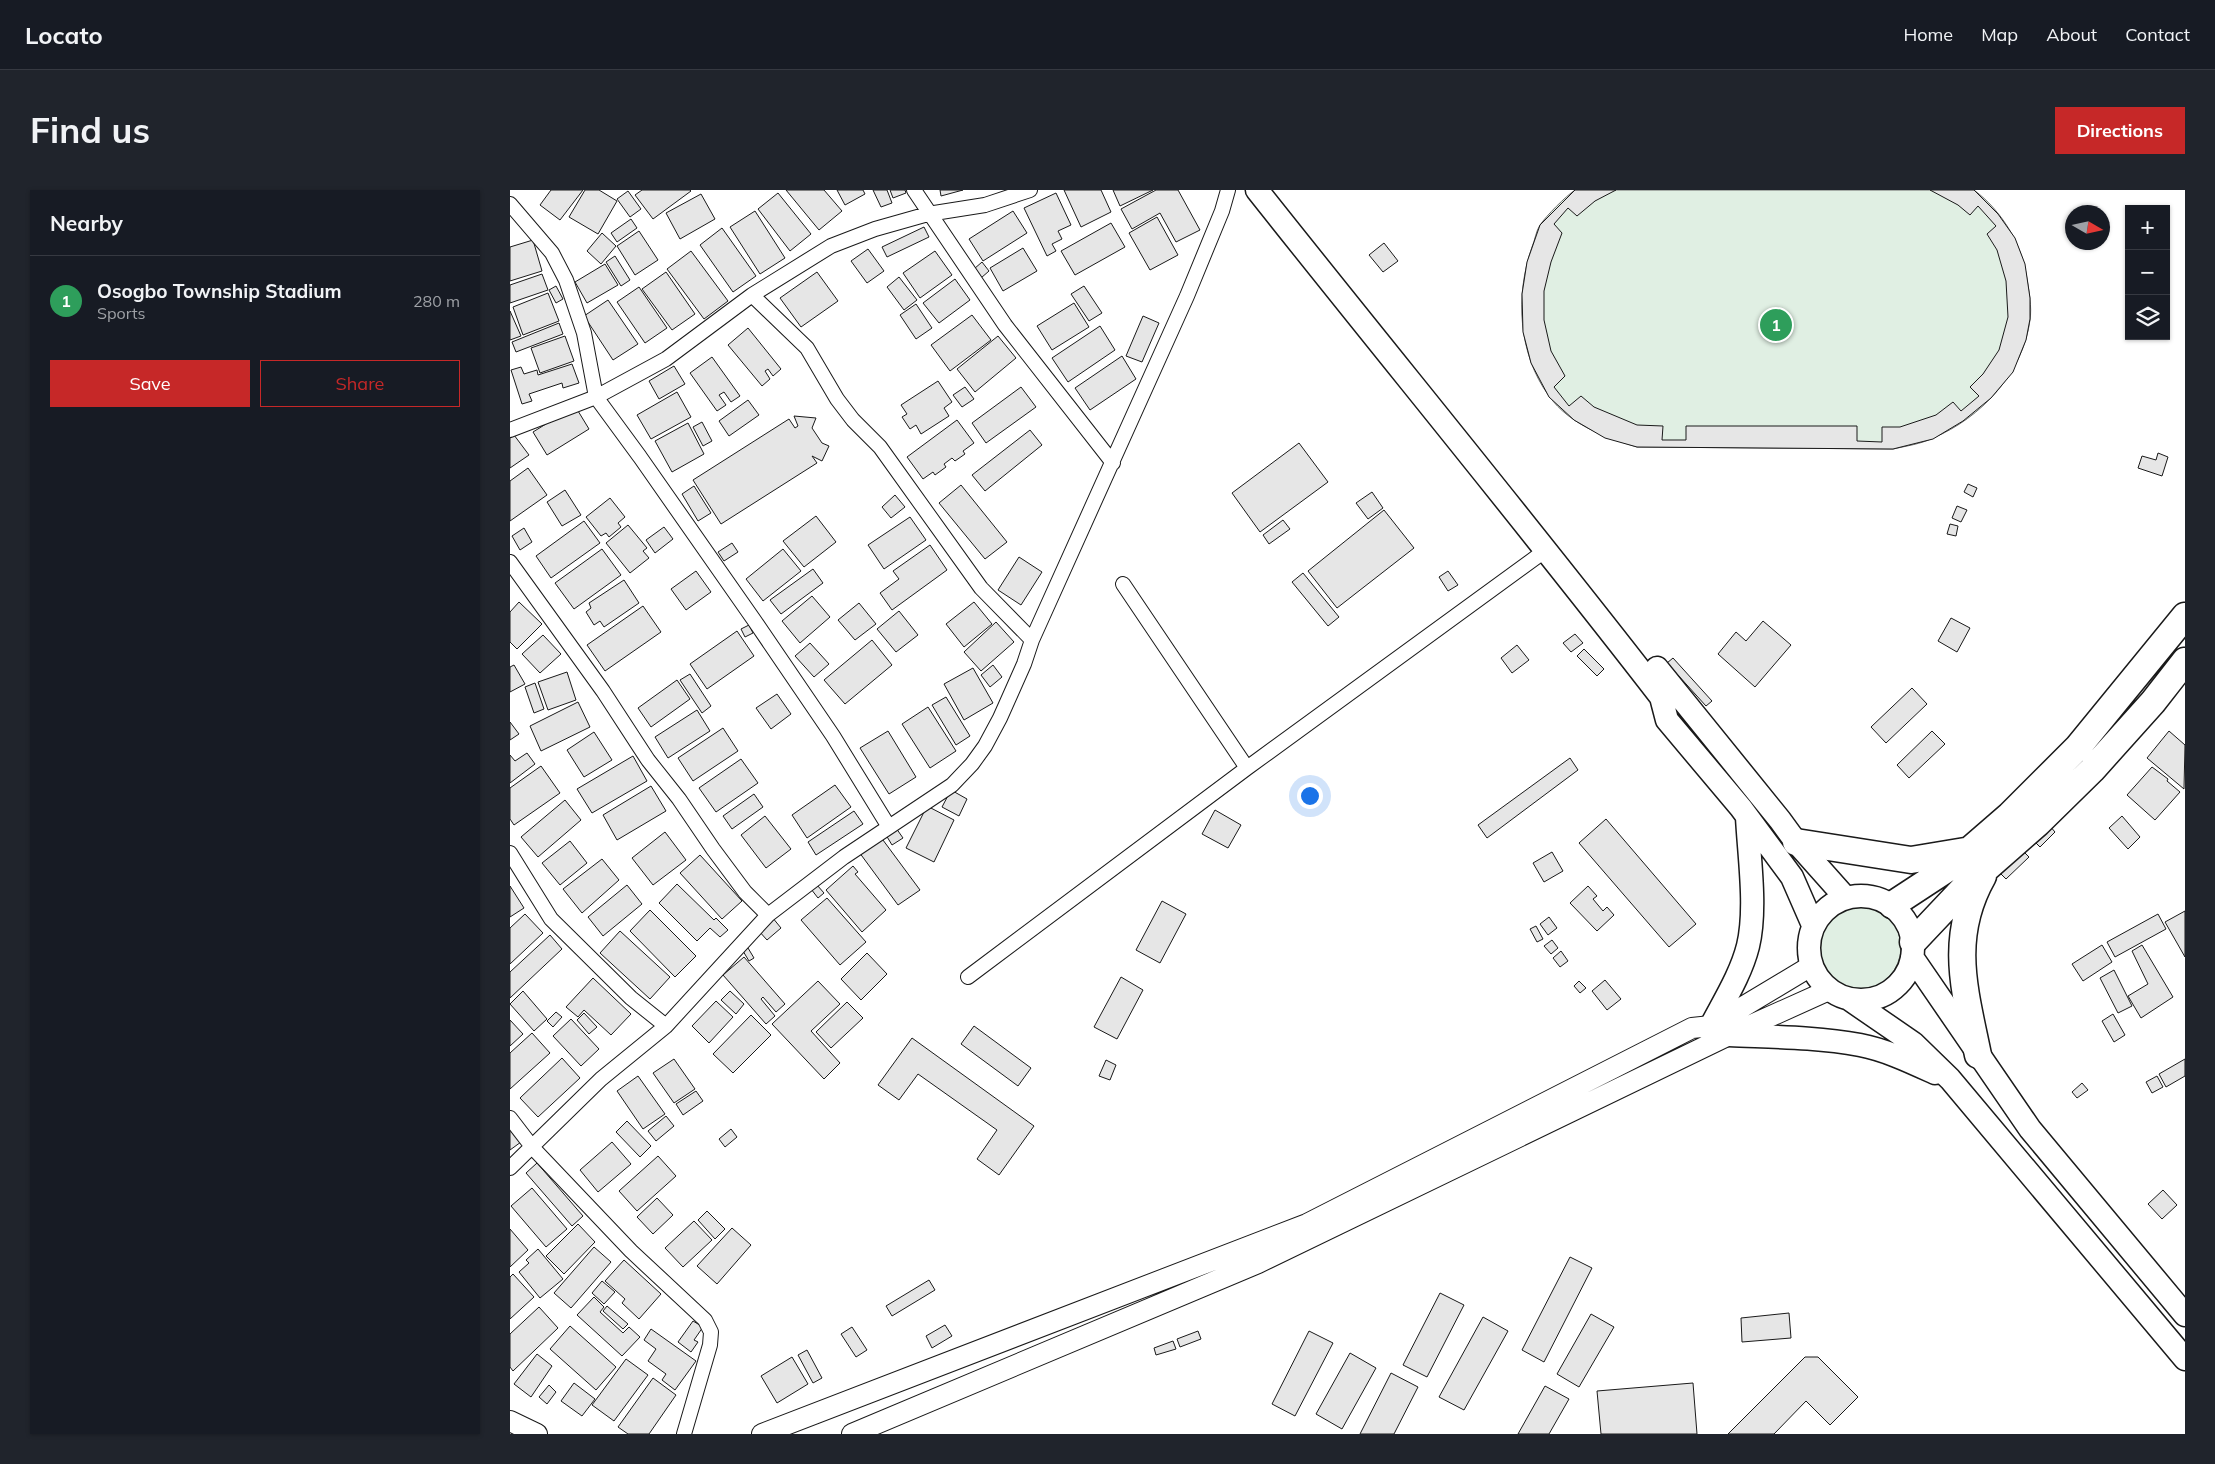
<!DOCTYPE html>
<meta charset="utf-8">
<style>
:root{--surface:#171b24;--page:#20242c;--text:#f1f3f6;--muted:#9ea1a6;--line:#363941;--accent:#c62828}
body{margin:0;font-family:Mulish,sans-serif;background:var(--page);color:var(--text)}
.controls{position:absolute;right:15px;top:15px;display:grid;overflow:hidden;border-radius:0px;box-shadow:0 1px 4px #0004}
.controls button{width:45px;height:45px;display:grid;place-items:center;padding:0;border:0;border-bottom:1px solid var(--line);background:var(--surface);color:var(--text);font:25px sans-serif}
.compass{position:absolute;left:1555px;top:15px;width:45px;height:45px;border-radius:50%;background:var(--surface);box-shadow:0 1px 4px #0004;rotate:99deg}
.you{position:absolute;left:799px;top:605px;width:18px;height:18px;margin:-12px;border:4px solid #fff;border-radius:50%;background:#1a73e8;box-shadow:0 0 0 8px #1a73e833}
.badge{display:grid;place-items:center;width:32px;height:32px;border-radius:50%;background:var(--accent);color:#fff;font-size:16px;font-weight:700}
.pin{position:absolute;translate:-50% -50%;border:2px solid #fff;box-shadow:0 1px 5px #0006}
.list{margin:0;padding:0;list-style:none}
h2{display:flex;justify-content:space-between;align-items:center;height:65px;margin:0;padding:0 20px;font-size:21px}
h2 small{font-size:16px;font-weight:400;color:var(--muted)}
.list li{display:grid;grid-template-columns:32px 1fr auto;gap:15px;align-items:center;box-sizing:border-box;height:90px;padding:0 20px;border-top:1px solid var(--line)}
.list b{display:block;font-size:19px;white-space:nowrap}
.list p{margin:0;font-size:16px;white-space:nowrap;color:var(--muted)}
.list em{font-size:16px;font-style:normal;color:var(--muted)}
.actions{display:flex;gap:10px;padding:15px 20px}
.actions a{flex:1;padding:11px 0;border:1px solid var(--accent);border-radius:0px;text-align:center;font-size:18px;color:var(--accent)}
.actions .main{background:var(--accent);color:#fff}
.icon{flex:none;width:28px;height:28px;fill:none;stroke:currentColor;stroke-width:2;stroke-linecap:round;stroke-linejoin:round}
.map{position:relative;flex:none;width:1675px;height:1244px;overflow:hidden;border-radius:0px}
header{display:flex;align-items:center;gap:30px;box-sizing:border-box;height:70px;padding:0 25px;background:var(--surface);border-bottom:1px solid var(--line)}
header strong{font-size:24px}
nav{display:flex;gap:28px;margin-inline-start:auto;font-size:18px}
.intro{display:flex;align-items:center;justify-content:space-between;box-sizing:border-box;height:120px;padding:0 30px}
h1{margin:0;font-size:35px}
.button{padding:12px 22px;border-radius:0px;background:var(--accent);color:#fff;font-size:18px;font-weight:700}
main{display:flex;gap:30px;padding:0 30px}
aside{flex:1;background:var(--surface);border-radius:0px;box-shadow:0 1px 4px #0004}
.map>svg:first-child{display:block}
</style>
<header>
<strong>Locato</strong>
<nav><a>Home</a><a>Map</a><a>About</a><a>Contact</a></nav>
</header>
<div class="intro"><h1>Find us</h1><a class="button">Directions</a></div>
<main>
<aside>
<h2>Nearby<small></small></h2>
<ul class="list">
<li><span class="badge" style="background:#2e9e5b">1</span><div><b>Osogbo Township Stadium</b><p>Sports</p></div><em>280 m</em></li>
</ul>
<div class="actions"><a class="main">Save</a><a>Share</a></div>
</aside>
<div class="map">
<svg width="1675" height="1244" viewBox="0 0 1675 1244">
<rect width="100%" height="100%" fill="#fff"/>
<path fill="#e0efe3" stroke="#6a6a6a" d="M1065,0H1464C1492,21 1512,54 1517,89C1519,102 1522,117 1520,130C1513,183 1471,228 1423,248C1411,254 1396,256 1383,259L1127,257C1095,247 1060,235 1039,206C1008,164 1005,105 1022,57C1025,50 1026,41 1030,35C1036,26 1056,6 1065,0Z
M1305 757a43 43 0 1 1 86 0a43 43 0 1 1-86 0Z"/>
<path fill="#e6e6e6" stroke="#1a1a1a" d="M41,0H73L50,30L30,15Z
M75,0H89L107,11L88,44L59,27Z
M132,0H180L181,1L143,29L125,5Z
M276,0H314L332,21L309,40Z
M327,0H353L355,4L335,15Z
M363,0H377L382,13L371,17Z
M380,0H395L396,3L383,8Z
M430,0H453L431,6Z
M554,0H591L601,22L571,37Z
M603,0H643L610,16Z
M646,0H668L690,40L666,52L650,23L622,39L611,19Z
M1065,0H1106L1085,11L1067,26L1058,18L1044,34L1052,43L1041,72L1034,101V130L1041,161L1055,186L1044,197L1059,216L1071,206L1084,217L1127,235L1153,236L1152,250H1176V236H1347V251L1372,252V237H1390L1426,225L1443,212L1451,221L1469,206L1460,197L1473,184L1489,160L1498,127L1496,91L1487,60L1477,44L1486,36L1468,16L1460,25L1448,15L1420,0H1464L1488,24L1505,48L1515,74L1520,108V129L1516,150L1503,182L1481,208L1453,231L1423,249L1383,259L1127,257L1095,248L1064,230L1039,207L1021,173L1013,142L1012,104L1017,72L1030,35Z
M118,1L131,19L120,27L107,9Z
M268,3L301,44L280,61L248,19Z
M546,3L561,35L548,41L552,49L542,54L546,61L537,66L514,18Z
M191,4L205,29L170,49L156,23Z
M245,21L275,68L250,84L220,37Z
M503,21L517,43L473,71L459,49Z
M647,27L668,65L640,80L619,43Z
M121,29L127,38L107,52L101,43Z
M601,33L615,57L565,85L551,61Z
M414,37L419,47L377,67L372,57Z
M212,38L246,86L223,102L190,55Z
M129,41L148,70L125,85L107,56Z
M92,43L106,56L91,74L77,61Z
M23,50L32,81L0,91V57Z
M874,53L888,71L873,82L859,65Z
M513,58L527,81L493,101L480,78Z
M358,59L374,81L357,93L341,71Z
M181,61L218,111L194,129L157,79Z
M425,61L442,85L410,108L393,83Z
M105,66L120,90L111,96L96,72Z
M472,72L479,81L471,88L464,79Z
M95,74L108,95L77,113L65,92Z
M156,82L185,124L162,140L132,99Z
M307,82L328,111L291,137L270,108Z
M32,84L38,100L0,113V95Z
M389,87L407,110L394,120L377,97Z
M445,89L460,110L429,133L413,113Z
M46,96L53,109L46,113L39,100Z
M574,96L592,123L579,131L561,104Z
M129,97L157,138L135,153L107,112Z
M38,103L49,131L13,145L3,117Z
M98,110L128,154L103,170L74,126Z
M564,113L579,137L542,160L527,136Z
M406,114L422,138L406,149L390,125Z
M0,121L11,146L0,150Z
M462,125L481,150L440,181L421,155Z
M633,126L649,133L632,172L616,166Z
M49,133L53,144L6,162L2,152Z
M590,136L605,160L558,192L542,168Z
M238,138L271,179L263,186L258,179L255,181L260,189L252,196L218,155Z
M55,146L64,171L30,183L21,158Z
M488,146L506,168L465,202L447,179Z
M612,166L626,189L580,220L565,198Z
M202,167L230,206L221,212L214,202L209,205L216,215L207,221L180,183Z
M62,174L69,193L53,198L52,193L19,204L22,211L12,214L1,180L11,177L14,184L27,180L28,185Z
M164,176L175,194L149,209L139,191Z
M428,191L442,212L434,218L439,226L411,244L406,235L400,239L392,227L397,224L391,215Z
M455,197L464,209L452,217L443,205Z
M511,197L526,217L476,253L462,233Z
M167,202L181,227L141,249L127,225Z
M238,210L249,225L219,246L209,231Z
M65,216L79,239L37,265L23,242Z
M284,226L306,228L302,238L312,253L319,256L312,271L302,266L307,273L211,334L183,290L279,229L285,238L288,236Z
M447,230L464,253L453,261L455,264L445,271L442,268L434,274L436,277L425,285L423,282L413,289L397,267Z
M192,232L202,251L193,256L183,237Z
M178,233L194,264L162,282L145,251Z
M520,240L532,255L475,301L462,285Z
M4,245L19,265L0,278V248Z
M789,253L818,292L750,342L722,303Z
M1648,263L1658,267L1652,286L1628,278L1632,266L1646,270Z
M18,278L37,305L0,331V291Z
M1458,294L1467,298L1463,307L1454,302Z
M451,295L497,352L475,369L429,313Z
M184,296L201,323L188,331L172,304Z
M55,300L71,325L52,336L37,312Z
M862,302L873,318L858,329L846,313Z
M385,305L395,317L381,328L372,317Z
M100,308L115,327L108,333L111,337L99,347L96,343L91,346L76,327Z
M1447,316L1457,320L1451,332L1442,328Z
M874,320L904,358L827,418L798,381Z
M306,326L326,352L294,377L273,351Z
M400,327L416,350L374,379L358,355Z
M773,330L780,339L759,354L753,345Z
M74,331L90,353L41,388L26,366Z
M1440,334L1448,336L1446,346L1437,344Z
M118,335L137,358L133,361L139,368L120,383L96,353Z
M154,337L163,349L145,363L136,350Z
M14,338L22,352L10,360L2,346Z
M222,353L228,362L214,371L208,362Z
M420,355L437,380L382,420L370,403L389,389L383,381Z
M92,359L111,385L64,419L45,393Z
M273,359L291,381L253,411L236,389Z
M509,367L532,382L511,415L488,400Z
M303,379L313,393L271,424L260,410Z
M186,381L201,402L176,420L161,399Z
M938,381L948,395L938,401L929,387Z
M793,383L829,427L818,436L782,392Z
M114,390L129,413L94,437L90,431L84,435L76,422L81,418L79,413Z
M302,406L320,427L290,453L272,431Z
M9,412L32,434L7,459L0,452V422Z
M464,412L482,434L454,457L436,434Z
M349,413L366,434L345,450L328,430Z
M133,416L151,442L95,481L77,455Z
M389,421L408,445L386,462L367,439Z
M1441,428L1460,438L1447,462L1428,451Z
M1253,431L1281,455L1245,497L1208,464L1226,442L1236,451Z
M486,432L504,452L471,481L454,462Z
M239,435L243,443L235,447L231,439Z
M227,441L244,466L197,499L180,474Z
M1065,444L1073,453L1061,462L1053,453Z
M33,445L51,464L30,483L12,464Z
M362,450L382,475L335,514L314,490Z
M300,453L319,474L304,487L285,466Z
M1007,455L1019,470L1002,483L991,468Z
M1074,459L1094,479L1087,486L1067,466Z
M1163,468L1202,511L1196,516L1157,473Z
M4,475L15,494L0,502V477Z
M483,475L492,487L480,497L471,485Z
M463,478L483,513L454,530L434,494Z
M57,482L66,510L38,520L28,492Z
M180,484L201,516L192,523L170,490Z
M167,490L180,509L141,537L128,518Z
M25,493L34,519L24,523L15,497Z
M1402,498L1417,514L1376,553L1361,537Z
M267,504L281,524L261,539L246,518Z
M436,507L460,546L446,555L422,515Z
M68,512L80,537L31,561L20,536Z
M418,517L446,561L420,578L392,534Z
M187,520L200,541L158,568L145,547Z
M0,532L9,544L0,550Z
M213,538L228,561L183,591L168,568Z
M378,541L406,587L379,604L350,558Z
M1422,541L1435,554L1399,588L1387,575Z
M1659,541L1675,555L1674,599L1637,568Z
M84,542L102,570L74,587L57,560Z
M17,563L25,574L0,593V565L5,571Z
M123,566L137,591L82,623L67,599Z
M1060,568L1068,580L977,648L968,635Z
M231,569L248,593L206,622L189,598Z
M31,576L50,603L4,635L0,629V598Z
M1642,577L1658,589L1657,591L1670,602L1645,630L1617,605Z
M325,595L341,617L297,648L282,625Z
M141,596L156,621L107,650L93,625Z
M441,600L457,609L449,626L432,617Z
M244,604L253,617L222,639L213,626Z
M55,610L71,630L28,667L11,647Z
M417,616L444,630L424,672L396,658Z
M705,620L731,635L718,658L692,644Z
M344,621L353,634L306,665L298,652Z
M255,626L281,659L256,678L231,645Z
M1612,626L1630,647L1618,659L1599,638Z
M1096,629L1186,734L1159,757L1069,653Z
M1539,635L1545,642L1530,657L1524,651Z
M386,638L393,648L382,655L376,645Z
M155,642L176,670L143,695L122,668Z
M370,646L410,700L388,715L349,662Z
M60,651L77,673L50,695L32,673Z
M1512,660L1519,667L1496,689L1489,682Z
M1042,662L1053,681L1034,692L1023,673Z
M190,665L232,711L212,729L170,683Z
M92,669L109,690L72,723L53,699Z
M343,676L348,682L345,684L376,720L352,742L316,700Z
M167,694L204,730L206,728L218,740L210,747L200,738L187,751L149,713Z
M117,695L132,714L93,746L78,727Z
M307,695L314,703L308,708L301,699Z
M0,696L14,718L0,727Z
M1078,696L1087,706L1083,709L1093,721L1097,717L1104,725L1087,741L1060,713Z
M317,708L356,752L330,775L291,730Z
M652,711L676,724L650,773L626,760Z
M140,720L186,766L165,787L120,741Z
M1675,721V767L1655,732Z
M15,724L33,743L0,774V738Z
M1648,724L1656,739L1605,767L1597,752Z
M262,727L271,738L257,750L248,740Z
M1039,727L1047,738L1038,745L1030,734Z
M1026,736L1033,749L1027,752L1020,739Z
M110,741L160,787L140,809L90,763Z
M40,745L52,759L0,808V782Z
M1042,750L1048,758L1041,764L1034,756Z
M1592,755L1602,772L1573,791L1562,774Z
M1632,755L1663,807L1631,828L1618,806L1638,794L1622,761Z
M238,758L244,768L239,771L233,761Z
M1051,761L1058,771L1050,777L1043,768Z
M357,763L377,784L351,810L331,789Z
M234,767L275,814L266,822L253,807L251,809L265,826L256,834L213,785Z
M1604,780L1622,816L1608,823L1590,788Z
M611,787L633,800L607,849L584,837Z
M83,788L121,824L101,845L74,820L68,827L56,817Z
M1095,790L1111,809L1097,820L1082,801Z
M308,791L330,814L301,841L330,873L314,889L262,834Z
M1069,791L1076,798L1070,803L1064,796Z
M13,801L37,829L24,841L0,814Z
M220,801L234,814L226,824L211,810Z
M206,811L223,827L199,853L182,836Z
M337,812L353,828L321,858L306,842Z
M46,822L52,827L43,837L37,831Z
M74,823L87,837L79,844L67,830Z
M1603,824L1615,845L1604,852L1592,831Z
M241,825L261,845L223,883L203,864Z
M61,829L89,859L71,876L43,846Z
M0,830L13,844L0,856Z
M464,836L521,878L508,896L451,854Z
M22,843L40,863L0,899V863Z
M402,848L524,936L489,985L467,969L487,940L408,884L389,910L368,895Z
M52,868L70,888L28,927L10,908Z
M164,869L185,899L164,913L143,883Z
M1675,869V886L1656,897L1649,884Z
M596,870L606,875L600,890L589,886Z
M128,886L155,924L133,939L107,901Z
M1647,886L1653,897L1642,903L1636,892Z
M1572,893L1578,900L1567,908L1562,902Z
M186,901L193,911L173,925L166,914Z
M156,926L164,936L146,951L138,941Z
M117,931L141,956L130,967L106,942Z
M0,937L11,952L0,960Z
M221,939L227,947L215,957L209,949Z
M102,952L121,974L88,1002L70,980Z
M148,966L166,986L127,1021L109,1001Z
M27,973L73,1026L62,1036L16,983Z
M22,998L57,1039L36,1057L1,1016Z
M1653,1000L1667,1015L1652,1029L1638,1014Z
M147,1008L163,1025L143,1044L127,1027Z
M197,1021L215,1039L205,1049L188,1030Z
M184,1031L202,1050L173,1077L155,1058Z
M68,1034L85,1052L54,1084L36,1066Z
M222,1038L241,1055L207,1094L187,1076Z
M0,1039L18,1060L0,1077Z
M84,1057L101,1072L61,1118L44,1103Z
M28,1059L53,1089L30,1108L9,1082L19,1073L16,1070Z
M1060,1067L1082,1078L1034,1172L1012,1160Z
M114,1070L151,1104L129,1129L112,1113L115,1109L95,1091Z
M3,1084L24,1107L0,1129V1087Z
M419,1090L425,1100L382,1126L376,1116Z
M92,1091L105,1102L94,1114L82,1103Z
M930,1103L954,1115L917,1187L893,1175Z
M84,1107L94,1117L90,1122L113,1143L119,1137L130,1147L112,1166L67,1125Z
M97,1116L118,1134L113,1139L93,1121Z
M29,1117L48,1138L3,1181L0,1177V1144Z
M1279,1123L1281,1148L1232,1152L1231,1128Z
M1081,1124L1104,1137L1069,1197L1047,1184Z
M973,1127L998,1141L954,1220L929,1207Z
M183,1131L193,1137L184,1150L188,1152L181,1162L168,1152Z
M435,1135L442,1146L422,1158L416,1146Z
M60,1136L106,1177L86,1200L40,1159Z
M342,1137L357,1160L346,1167L331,1144Z
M141,1139L186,1171L165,1200L152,1190L156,1184L138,1171L146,1159L134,1150Z
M688,1141L691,1149L670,1157L667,1149Z
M799,1141L823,1153L785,1226L762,1214Z
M663,1151L666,1159L646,1165L644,1158Z
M297,1160L312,1188L303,1193L288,1165Z
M840,1163L866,1178L832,1239L806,1224Z
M27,1164L42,1176L21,1207L4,1194Z
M282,1167L298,1194L267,1213L251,1186Z
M1295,1167H1308L1348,1207L1320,1235L1296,1211L1264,1244H1218Z
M116,1169L138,1185L104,1231L82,1215Z
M881,1183L908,1197L884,1244H850Z
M143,1188L166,1205L139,1244H118L108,1237Z
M64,1193L85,1209L72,1226L51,1211Z
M1183,1193L1187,1244H1091L1087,1201Z
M39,1195L46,1202L37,1214L29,1207Z
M1035,1196L1059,1209L1039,1244H1008Z"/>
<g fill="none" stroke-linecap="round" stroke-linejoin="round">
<g stroke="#1a1a1a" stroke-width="16">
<path id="street" d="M404,0L495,135L603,273
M0,14L42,63L56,90L74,143L86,207L130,267L244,430L323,546L379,637
M242,105L297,158L327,209L343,230L370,257L471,398L522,450
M0,240L86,207L156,169L242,105L321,56L365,39L418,24L475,15L520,0
M0,372L93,501L138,570L169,609L203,659L235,702L258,725
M613,394L737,578
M0,663L41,729L121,808L156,836
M458,787L737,578L1036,360
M0,928L23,958L121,1061L195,1130L201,1142L200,1155L174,1244
M0,978L91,889L156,836L258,725L334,667L442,595L462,574L475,556L490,528L514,474L522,450L677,106L712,21L718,0"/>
</g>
<g stroke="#1a1a1a" stroke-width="22">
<path id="secondary" d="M0,1231L27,1244
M252,1244L797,1034L1182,838L1201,836L1301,776
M342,1244L748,1073L1219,845L1319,800"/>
</g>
<g stroke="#1a1a1a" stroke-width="25">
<path id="primary" d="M747,0C881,169 1019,336 1151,507L1157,530L1231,618L1282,687L1303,735
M1147,478L1270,630L1286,652L1335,707
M1299 758a52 52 0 1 1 104 0a52 52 0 1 1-104 0Z
M1402,767L1520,939L1675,1125
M1339,809L1403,853L1440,889L1675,1169
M1201,836C1214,811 1231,784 1238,756C1247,719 1239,666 1237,627
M1219,845C1263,847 1307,847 1350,855C1376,860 1401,872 1425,883"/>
</g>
<g stroke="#1a1a1a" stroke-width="29">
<path id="highway" d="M1286,652L1401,670L1455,661
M1382,715L1440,677L1500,625L1568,557L1675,426
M1403,752L1455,697L1528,633L1582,580L1643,512L1675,471
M1468,865C1455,801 1438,748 1473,686"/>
</g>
<use href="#street" stroke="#fff" stroke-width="14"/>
<use href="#secondary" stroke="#fff" stroke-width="20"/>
<use href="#primary" stroke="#fff" stroke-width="22"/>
<use href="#highway" stroke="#fff" stroke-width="26"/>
</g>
</svg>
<div class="controls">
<button>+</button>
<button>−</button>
<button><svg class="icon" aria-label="layers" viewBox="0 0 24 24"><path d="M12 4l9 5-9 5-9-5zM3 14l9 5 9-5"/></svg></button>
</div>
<svg class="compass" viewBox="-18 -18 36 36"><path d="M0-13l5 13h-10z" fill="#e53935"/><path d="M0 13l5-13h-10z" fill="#9ea1a6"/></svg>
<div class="you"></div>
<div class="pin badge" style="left:1266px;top:135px;background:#2e9e5b">1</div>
</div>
</main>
